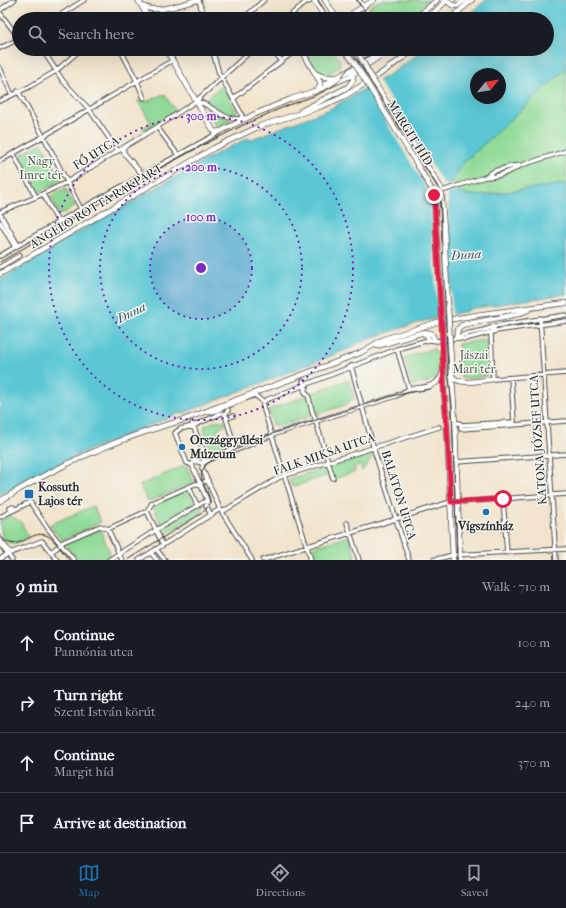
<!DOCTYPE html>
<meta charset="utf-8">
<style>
:root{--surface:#171b24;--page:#242831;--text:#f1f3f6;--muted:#9ea1a6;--line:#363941;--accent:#1f6fb2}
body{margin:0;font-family:"IM FELL French Canon",serif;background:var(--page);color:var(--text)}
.compass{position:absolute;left:470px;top:68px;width:36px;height:36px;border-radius:50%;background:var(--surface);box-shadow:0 4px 16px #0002;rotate:60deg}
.stop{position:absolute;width:12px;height:12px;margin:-9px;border:3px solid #e11d48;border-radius:50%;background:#fff}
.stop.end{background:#e11d48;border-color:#fff;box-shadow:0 1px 4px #0008}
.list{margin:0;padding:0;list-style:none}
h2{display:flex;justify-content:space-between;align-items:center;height:52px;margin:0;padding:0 16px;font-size:17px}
h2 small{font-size:13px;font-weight:400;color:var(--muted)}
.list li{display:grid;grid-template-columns:26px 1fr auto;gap:12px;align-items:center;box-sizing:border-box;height:60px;padding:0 16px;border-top:1px solid var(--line)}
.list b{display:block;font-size:15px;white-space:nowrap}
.list p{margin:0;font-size:13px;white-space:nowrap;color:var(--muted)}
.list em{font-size:13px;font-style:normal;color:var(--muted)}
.icon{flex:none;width:22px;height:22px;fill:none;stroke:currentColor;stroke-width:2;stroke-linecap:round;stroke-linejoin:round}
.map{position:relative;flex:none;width:566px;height:560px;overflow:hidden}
.search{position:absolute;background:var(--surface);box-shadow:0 4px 16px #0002;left:12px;right:12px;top:12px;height:44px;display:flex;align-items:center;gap:10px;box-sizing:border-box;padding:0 14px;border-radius:22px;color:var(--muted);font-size:15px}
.sheet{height:292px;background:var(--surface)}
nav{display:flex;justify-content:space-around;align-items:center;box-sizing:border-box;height:56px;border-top:1px solid var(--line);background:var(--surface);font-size:11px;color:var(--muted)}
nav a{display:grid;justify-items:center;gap:2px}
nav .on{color:var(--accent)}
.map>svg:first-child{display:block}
</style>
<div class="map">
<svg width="566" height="560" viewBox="0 0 566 560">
<rect width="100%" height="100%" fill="#f6f6f2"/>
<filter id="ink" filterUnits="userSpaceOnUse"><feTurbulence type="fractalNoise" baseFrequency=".025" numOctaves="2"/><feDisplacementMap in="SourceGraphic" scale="8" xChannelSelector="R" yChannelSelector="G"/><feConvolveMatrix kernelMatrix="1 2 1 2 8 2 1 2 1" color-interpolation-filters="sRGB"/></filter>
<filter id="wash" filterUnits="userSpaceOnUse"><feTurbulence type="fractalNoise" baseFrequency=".012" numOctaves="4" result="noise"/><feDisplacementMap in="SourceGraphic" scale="16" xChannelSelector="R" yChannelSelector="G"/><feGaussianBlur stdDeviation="0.9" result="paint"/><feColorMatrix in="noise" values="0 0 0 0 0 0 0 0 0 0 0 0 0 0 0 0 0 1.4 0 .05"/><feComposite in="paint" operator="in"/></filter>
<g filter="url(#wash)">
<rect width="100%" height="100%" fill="#f2e4cc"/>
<path fill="#8fda96" stroke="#5d8260" d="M380,0H430L417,12L406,19H355L370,9V6Z
M308,49H334L333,50L340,61L339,67L325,76C317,73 307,58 308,49Z
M566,69V184L526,189L479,196L458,193L450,187L451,183L463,163Z
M221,86L223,87L237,113L234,115L223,112L207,101V98Z
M164,94L176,111L145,131L143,128L151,123L138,101L144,99L146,102Z
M206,108L222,117L231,120L230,122L217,127Z
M42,143L62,180L40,192L20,155Z
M65,188L75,206L60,215L50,196Z
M484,340L488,343L489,372L486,376L464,379L461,377L458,344Z
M434,348L435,353H438V377L436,379L429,380V382L412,385L404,358Z
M347,380L349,381L355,399L350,400L348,401L349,404L279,426L273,425L268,410Z
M215,421H225L226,425L217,429L223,449L211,454L204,429L205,426Z
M372,453L373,456L362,471L360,465L354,467L355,472L330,480L328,475L292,487L289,479Z
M186,465L194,482L148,502L140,485Z
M188,489L195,504L161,525L153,505Z
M201,505L203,511L163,536L160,529Z
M93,506L101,522L62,540L49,525Z
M10,516L21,522L28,537C24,539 19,542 15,543C2,545 0,530 0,521Z
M100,529L111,556L105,560H78L64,543Z
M349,536L356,560H315L311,548Z"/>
<path fill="#5cc7d4" stroke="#447980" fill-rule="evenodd" d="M486,0H566V69L463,163L451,182L450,187L458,193L479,196L526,189L566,184V294L468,309V311C429,318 393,330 356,344V346L181,414L180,413L82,453L0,494V280L55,248L54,246L212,156L248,138L249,140L330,109L393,72L425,49H547V19H463ZM476,74H500V98H476Z"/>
<path fill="#f2e4cc" d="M377,79L444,185L447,186L453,184L452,186L457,190L449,193L448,196L452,316L438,319L430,194L365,87Z"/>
</g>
<g filter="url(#ink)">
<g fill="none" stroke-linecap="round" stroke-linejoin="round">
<g stroke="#494743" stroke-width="5.5">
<path id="minor" d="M199,0L204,19
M359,0L364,7
M0,10L14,0
M0,13L19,38
M54,19L84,0
M243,19L264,0
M286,19L307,1L309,2L311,0
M0,48L19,39
M42,49L63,81L89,109L118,151
M120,49L137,81L144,98
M212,49L219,73L241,113L242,118
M271,49L281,60
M0,68L12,95
M18,91L46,141L81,209
M233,99L297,49
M0,101L29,87L56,71L81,49
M196,101C215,105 222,123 245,118
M157,127L178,155
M123,148L124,153L142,174
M13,153L36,197
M0,161L44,136L173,60
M486,177C497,177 510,172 520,166
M442,191L485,177L494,171L513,166L522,165L566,151
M43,194L58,222
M0,212L36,197L67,182L157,127L196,101L253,49
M0,214L18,245
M0,222L15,247
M0,256L81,209L220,132
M0,267L20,255
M540,318L556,560
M495,326L491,334L493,379L566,373
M456,338C468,331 483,333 495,326L566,315
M351,366L375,453L409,560
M511,378L514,422
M303,381L306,388L304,389L306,394L308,395L313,414
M263,402L266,400L397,349L417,343L429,340L437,341L456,338L465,339L496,331L566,321
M263,402V407L311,560
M207,411L213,412L255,395L263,402
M314,415L333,478
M226,418L233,416
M192,423L205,455L194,461L192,465L208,502L206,506
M455,423H460L461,425L514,422
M461,425V429L566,421
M231,449L237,450L272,435L396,396L409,389L397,349
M205,455L203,463L202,468L220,509L252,560
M194,461L203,463L235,447L225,415L228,410
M456,462L566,454
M192,465L187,463L175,433L180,429L193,426L222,413
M189,487L197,505
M503,499L507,553
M13,507L15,509L12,511L10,508Z
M207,507L211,515
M147,511L152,503L195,484H200L208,480
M222,512L280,477L439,427
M0,517L30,502L49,530L74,560
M347,523L359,560
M468,528L505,526
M0,540L11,553
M0,544L12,560
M156,549L165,560
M51,552L59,546L63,542L100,526L108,529
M151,553L157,560
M0,559L8,554L42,541L57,560
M109,560L156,530L207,500
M122,560L108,529L147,511L163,545
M139,560L220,509
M263,560L447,503L566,494
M433,560L453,555L566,549"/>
</g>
<g stroke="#494743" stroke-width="6">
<path id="major" d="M138,0L149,19
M314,0L326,19
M325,0L337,19
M446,0L452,5L457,6L465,0
M141,5C154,15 182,4 197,0
M347,19L353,13L374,0
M415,19L437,0
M427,19L447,0
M450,19L472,0
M166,49L213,130L215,132L221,131L253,115L291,99L318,90L348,77L391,49
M305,49V56L320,82V86L318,90
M317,74L324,77H334
M374,82L441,188L444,229
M325,84L368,60L383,49
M301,111L348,87L353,80V73
M417,164L432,190L434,195L440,294
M0,274L214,148L260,126L317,108L343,97L376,77L415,49
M422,333L427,335L429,340
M456,338L458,329L462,325L518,314L528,310
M443,345L444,392L447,427L453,560
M450,345L455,423L460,560
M377,346L424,332L431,333L435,340
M451,375C459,387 481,380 493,379
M409,389C421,388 438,388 442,374
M0,501C56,466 119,438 183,420L360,353L384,339L441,321L483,314L566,303"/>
</g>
<use href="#minor" stroke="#fff" stroke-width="3.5"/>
<use href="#major" stroke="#fff" stroke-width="4.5"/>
<path stroke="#2b2b2b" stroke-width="1" d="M318,0L330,19
M357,0L364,10L367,19
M455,1L456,0
M350,49L440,190V194L448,370L452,405L457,560
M0,262C93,208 184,149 284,107C301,100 319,96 334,85C341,81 344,72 350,67C358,61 369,59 373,49
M0,535C17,558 30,527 48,536C56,541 63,553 69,560
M127,560L202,513C226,495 183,480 212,460L272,434L396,395L430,389"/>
<g stroke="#494743" stroke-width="6" stroke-linecap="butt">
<path id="major-bridge" d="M343,49L354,62L417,164
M356,49L374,82
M444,229L450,345
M440,294L443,345"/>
</g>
<use href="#major-bridge" stroke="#fff" stroke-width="4.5"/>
</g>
</g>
<g fill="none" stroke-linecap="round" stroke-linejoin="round" filter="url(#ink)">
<path stroke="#e11d48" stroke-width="5" d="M434,195L442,332L444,392L447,427L451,502L503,499"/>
</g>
<circle cx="201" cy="268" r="51" fill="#7b2cbf" fill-opacity=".12"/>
<g fill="none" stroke="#7b2cbf" stroke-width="2" stroke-dasharray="2 4">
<circle cx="201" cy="268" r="51"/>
<circle cx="201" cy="268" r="101"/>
<circle cx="201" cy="268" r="152"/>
</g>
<g fill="#1f6fb2" stroke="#f6f6f2" stroke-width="1.5">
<circle cx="182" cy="447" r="4"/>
<rect x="24" y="489" width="10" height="10" rx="2"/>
<circle cx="486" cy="512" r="4"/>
</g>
<g text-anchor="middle" stroke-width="3" stroke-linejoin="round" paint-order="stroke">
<g font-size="12" fill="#2b2b2b" stroke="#f6f6f2">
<text transform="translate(410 133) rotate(58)" y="4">MARGIT HÍD</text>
<text transform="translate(96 153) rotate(-32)" y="4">FŐ UTCA</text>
<text transform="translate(96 206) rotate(-31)" y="4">ANGELO ROTTA RAKPART</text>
<text transform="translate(538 440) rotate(-94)" y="4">KATONA JÓZSEF UTCA</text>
<text transform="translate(324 454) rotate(-19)" y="4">FALK MIKSA UTCA</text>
<text transform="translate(399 495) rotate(73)" y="4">BALATON UTCA</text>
</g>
<g font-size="12" fill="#445746" stroke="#f6f6f2">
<text x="41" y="165">Nagy<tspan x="41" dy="14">Imre tér</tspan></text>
<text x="474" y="359">Jászai<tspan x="474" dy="14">Mari tér</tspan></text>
</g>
<g font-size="12" font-weight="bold" fill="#2b2b2b" stroke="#f6f6f2" text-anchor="start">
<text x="190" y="444">Országgyűlési<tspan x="190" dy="14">Múzeum</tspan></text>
<text x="38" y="491">Kossuth<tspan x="38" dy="14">Lajos tér</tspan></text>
<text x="486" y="530" text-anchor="middle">Vígszínház</text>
</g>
<g font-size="13" font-style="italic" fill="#3a5a5e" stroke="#f6f6f2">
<text transform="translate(466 254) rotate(-4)" y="5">Duna</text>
<text transform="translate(131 312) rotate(-26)" y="5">Duna</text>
</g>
</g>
<circle cx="201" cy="268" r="6" fill="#7b2cbf" stroke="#f6f6f2" stroke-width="2"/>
<g font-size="12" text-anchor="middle" font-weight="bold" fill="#7b2cbf" stroke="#f6f6f2" stroke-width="3" stroke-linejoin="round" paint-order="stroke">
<text x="201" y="120">300 m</text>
<text x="201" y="171">200 m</text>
<text x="201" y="221">100 m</text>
</g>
</svg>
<svg class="compass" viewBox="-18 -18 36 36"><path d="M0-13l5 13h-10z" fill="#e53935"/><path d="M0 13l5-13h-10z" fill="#9ea1a6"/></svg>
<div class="stop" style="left:503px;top:499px"></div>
<div class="stop end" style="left:434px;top:195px"></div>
<div class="search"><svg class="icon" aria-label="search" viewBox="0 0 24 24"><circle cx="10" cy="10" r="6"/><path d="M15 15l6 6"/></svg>Search here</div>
</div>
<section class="sheet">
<h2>9 min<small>Walk · 710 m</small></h2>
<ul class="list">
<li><svg class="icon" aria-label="ahead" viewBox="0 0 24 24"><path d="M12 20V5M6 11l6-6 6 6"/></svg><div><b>Continue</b><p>Pannónia utca</p></div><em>100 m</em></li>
<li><svg class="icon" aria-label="right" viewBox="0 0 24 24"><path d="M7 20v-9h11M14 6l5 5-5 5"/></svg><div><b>Turn right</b><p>Szent István körút</p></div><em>240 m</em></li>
<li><svg class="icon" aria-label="ahead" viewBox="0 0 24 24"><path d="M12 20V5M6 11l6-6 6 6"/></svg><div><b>Continue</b><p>Margit híd</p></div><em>370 m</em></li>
<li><svg class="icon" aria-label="arrive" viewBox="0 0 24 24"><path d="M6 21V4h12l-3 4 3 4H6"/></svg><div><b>Arrive at destination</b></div></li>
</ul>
</section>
<nav>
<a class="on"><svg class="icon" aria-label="map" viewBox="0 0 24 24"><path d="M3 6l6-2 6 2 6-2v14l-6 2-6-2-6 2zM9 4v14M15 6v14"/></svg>Map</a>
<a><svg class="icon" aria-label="directions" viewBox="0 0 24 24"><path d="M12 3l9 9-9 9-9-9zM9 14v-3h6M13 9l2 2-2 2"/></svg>Directions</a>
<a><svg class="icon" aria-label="saved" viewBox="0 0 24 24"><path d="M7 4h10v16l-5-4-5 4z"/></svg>Saved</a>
</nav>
